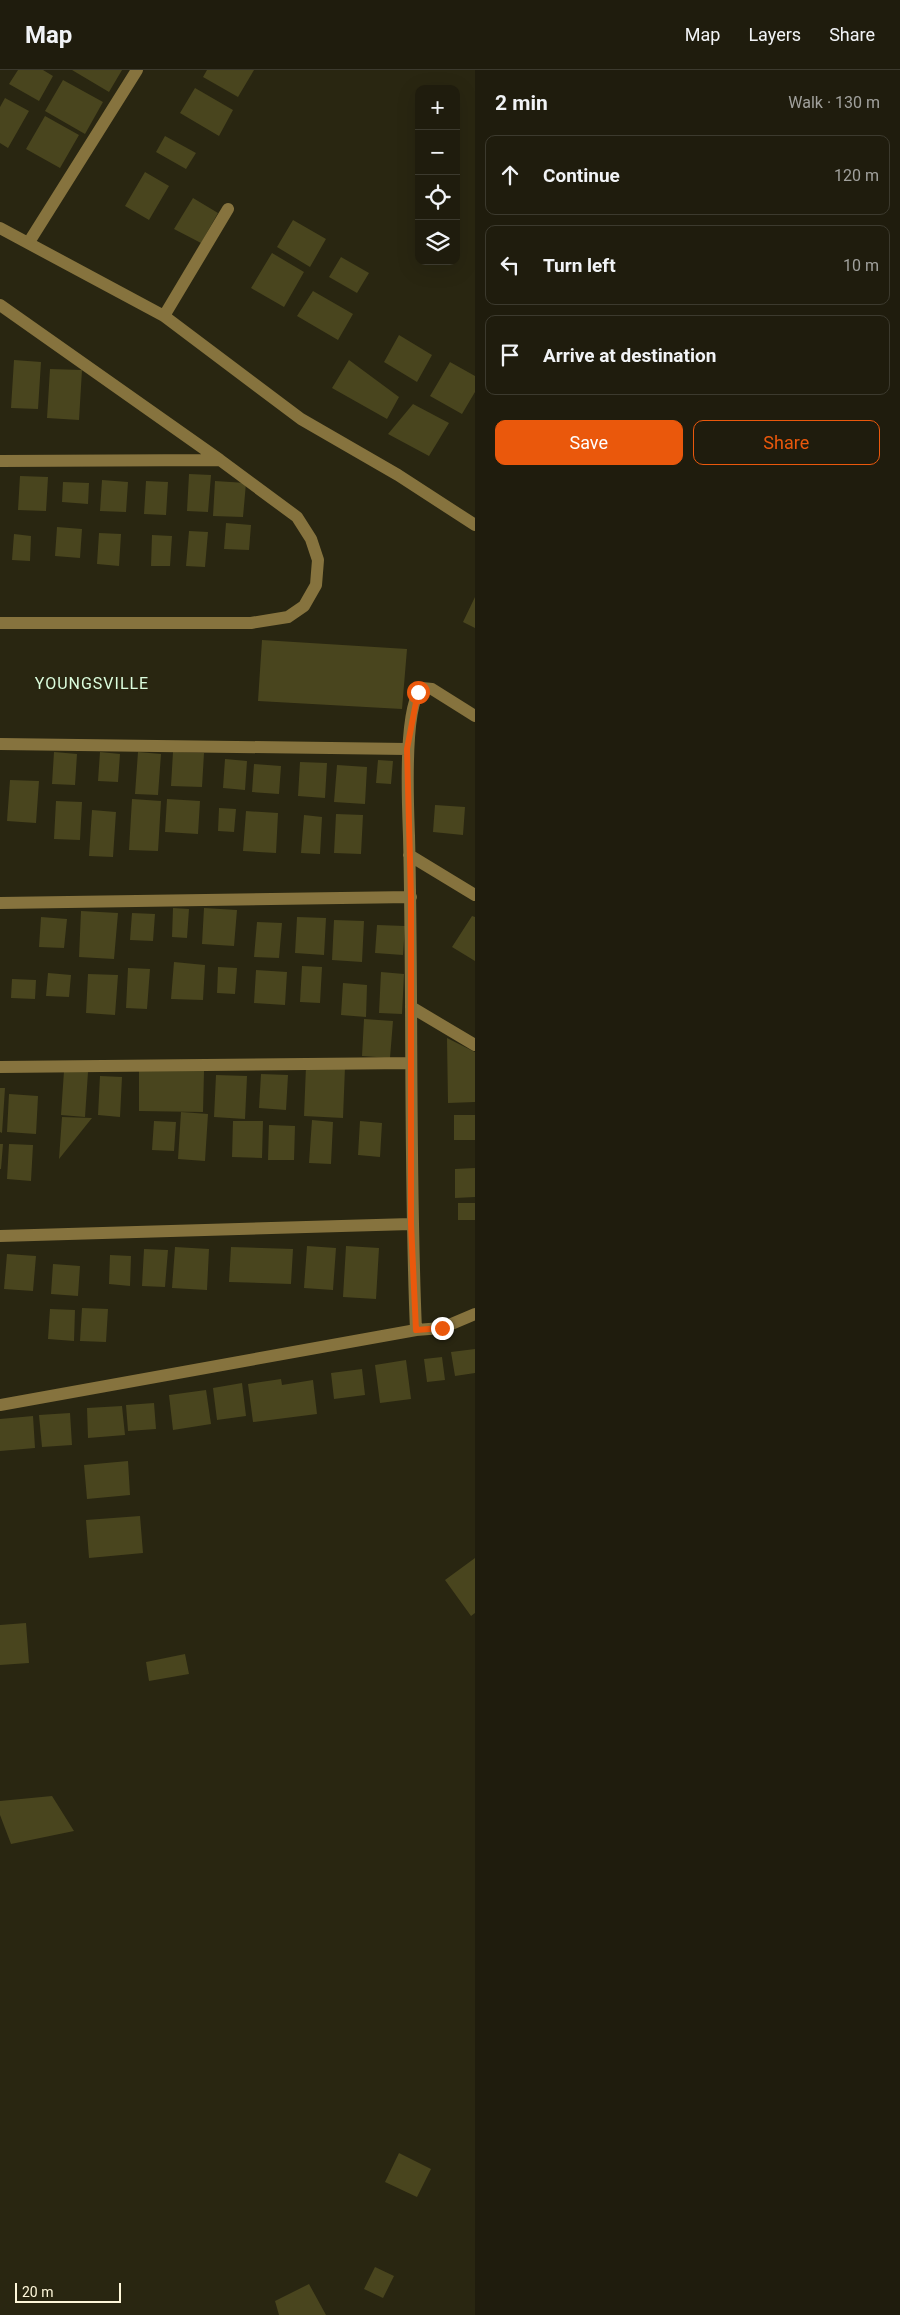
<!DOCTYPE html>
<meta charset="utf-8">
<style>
:root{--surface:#1f1c0d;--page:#2c291b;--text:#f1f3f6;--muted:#a1a19d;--line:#3c3a2e;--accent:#ea580c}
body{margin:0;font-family:Roboto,sans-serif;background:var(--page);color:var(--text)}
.controls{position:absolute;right:15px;top:15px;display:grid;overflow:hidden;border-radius:10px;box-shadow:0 5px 20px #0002}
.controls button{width:45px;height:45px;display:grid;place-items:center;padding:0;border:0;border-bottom:1px solid var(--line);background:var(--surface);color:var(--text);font:25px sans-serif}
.scale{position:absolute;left:15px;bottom:12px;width:106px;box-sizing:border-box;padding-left:5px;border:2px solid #fef7da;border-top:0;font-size:14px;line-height:18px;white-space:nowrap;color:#fef7da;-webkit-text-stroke:4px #292611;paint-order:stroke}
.stop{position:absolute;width:15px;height:15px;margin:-11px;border:4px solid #ea580c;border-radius:50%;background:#fff}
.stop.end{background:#ea580c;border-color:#fff;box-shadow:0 1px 5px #0008}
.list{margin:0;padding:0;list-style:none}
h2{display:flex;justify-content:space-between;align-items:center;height:65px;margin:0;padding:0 20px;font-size:21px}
h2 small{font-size:16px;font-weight:400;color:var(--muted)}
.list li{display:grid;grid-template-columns:32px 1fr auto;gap:15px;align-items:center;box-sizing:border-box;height:80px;margin:0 10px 10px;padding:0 10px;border:1px solid var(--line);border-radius:10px}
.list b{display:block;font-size:19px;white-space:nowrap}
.list em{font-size:16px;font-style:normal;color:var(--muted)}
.actions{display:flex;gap:10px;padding:15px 20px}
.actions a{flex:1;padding:11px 0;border:1px solid var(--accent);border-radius:10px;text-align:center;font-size:18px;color:var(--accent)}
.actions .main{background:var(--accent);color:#fff}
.icon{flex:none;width:28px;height:28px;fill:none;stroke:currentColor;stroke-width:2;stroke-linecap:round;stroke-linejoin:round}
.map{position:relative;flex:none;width:475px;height:2245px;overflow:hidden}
header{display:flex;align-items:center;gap:30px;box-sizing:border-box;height:70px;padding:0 25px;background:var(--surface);border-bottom:1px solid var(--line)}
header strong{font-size:24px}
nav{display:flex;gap:28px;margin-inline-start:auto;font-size:18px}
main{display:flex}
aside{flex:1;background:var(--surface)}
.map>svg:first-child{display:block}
</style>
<header>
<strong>Map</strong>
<nav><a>Map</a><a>Layers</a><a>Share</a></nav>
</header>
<main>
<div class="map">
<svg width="475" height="2245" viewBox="0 0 475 2245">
<rect width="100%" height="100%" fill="#292611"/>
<path fill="#49451e" d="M18,0H43L53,6L39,31L9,14Z
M72,0H122L109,22Z
M207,0H254L238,27L203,7Z
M63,10L103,32L85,64L45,41Z
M195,18L233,40L219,66L180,43Z
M5,28L29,41L8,78L0,73V37Z
M45,46L79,65L60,98L26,79Z
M165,66L196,83L186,99L156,82Z
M145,102L169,116L149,150L125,136Z
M193,128L218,143L201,173L174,159Z
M293,150L326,169L310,197L277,177Z
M272,183L304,202L284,237L251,218Z
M341,187L369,203L357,223L329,207Z
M313,221L353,244L338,270L297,246Z
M399,265L432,285L417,312L384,292Z
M14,290L41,292L38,339L11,338Z
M349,290L399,327L387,349L332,318Z
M450,292L475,306V322L462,344L430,326Z
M50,299L82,300L79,350L47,348Z
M413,334L449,353L429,386L388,364Z
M189,404L211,405L208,442L187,441Z
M20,406L48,407L46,441L18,440Z
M102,410L128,412L126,442L100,441Z
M146,411L168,412L166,445L144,444Z
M215,411L246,413L243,447L213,446Z
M63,412L89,413L88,434L62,432Z
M226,453L251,455L249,480L224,479Z
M57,457L82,459L80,488L55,486Z
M189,461L208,462L205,497L186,496Z
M99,463L121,464L119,496L97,494Z
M14,464L31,466L30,491L12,490Z
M152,465L172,466L170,496H151Z
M475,527V558L463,552Z
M262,570L407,579L402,639L258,631Z
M54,682L77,684L75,715L52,714Z
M100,682L120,684L118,712L98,711Z
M138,682L161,684L158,725L135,724Z
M173,682L204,683L202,717L171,716Z
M225,689L247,691L245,720L223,718Z
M378,690L393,691L391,714L376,713Z
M300,692L327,693L325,728L298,726Z
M254,694L281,696L279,724L252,722Z
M337,695L367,697L365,734L334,732Z
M10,710L39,711L36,753L7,751Z
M132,729L161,731L158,781L129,780Z
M167,729L200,731L198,764L165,762Z
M56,731L82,732L80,770L54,769Z
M435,735L465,737L463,765L433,762Z
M219,738L236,739L234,762L218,761Z
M92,740L116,742L113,787L89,786Z
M246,741L278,743L276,783L243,781Z
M336,744L363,745L361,784L334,783Z
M304,745L322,747L320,784L301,783Z
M173,838L189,839L187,868L172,867Z
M204,838L237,840L234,876L202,874Z
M81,841L118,843L114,889L79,887Z
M132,843L155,844L153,871L130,870Z
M472,846L475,847V891L452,877Z
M41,847L67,849L64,878L39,877Z
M297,847L326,848L324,885L295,883Z
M334,850L364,851L362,892L332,890Z
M257,852L282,853L279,888L254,887Z
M377,855L405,856L403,885L375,883Z
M174,892L205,895L203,930L171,929Z
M302,896L322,897L320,933L300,932Z
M218,897L237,898L235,924L217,923Z
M128,898L150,899L147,939L126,938Z
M256,900L287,902L285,935L254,933Z
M381,902L404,904L402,944L379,943Z
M48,903L71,905L69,927L46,926Z
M88,904L118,905L115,945L86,943Z
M12,909L36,910L35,929L11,928Z
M343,913L367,915L366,947L341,945Z
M364,949L393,951L390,988L362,986Z
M447,968L475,982V1032L448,1033Z
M306,996L345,997L343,1048L304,1046Z
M139,1000L204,1001L203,1042L139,1041Z
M64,1001L88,1002L85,1047L61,1045Z
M261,1004L288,1005L286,1040L259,1038Z
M216,1005L247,1006L245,1049L214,1047Z
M100,1006L122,1007L120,1047L98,1045Z
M0,1018H5L2,1063L0,1062Z
M9,1024L38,1026L36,1064L7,1062Z
M181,1042L208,1044L205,1091L178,1089Z
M454,1045H475V1070H454Z
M62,1047L92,1048L59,1089Z
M312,1050L333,1052L331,1094L309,1093Z
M154,1051L176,1052L174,1081L152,1080Z
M233,1051H263L262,1088L232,1087Z
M360,1051L382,1053L380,1087L358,1085Z
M269,1055L295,1056L294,1090H268Z
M0,1074H3L1,1099H0Z
M9,1074L33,1075L31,1111L7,1109Z
M475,1098V1127L455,1128V1099Z
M458,1133H475V1150H458Z
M307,1176L336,1178L333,1220L304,1218Z
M346,1176L379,1178L376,1229L343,1227Z
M175,1177L209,1179L207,1220L172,1218Z
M231,1177L293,1179L291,1214L229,1212Z
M144,1179L168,1180L165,1217L142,1216Z
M7,1184L36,1186L33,1221L4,1219Z
M110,1185L131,1186L130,1216L109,1214Z
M53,1194L80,1196L78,1226L51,1224Z
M82,1238L108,1239L106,1272L80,1271Z
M50,1239L75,1240L74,1271L48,1269Z
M475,1279V1303L455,1306L451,1282Z
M442,1287L445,1310L427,1312L424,1289Z
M406,1290L411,1329L380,1333L375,1295Z
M362,1299L365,1325L334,1329L331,1303Z
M281,1309L282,1315L313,1310L317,1344L253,1352L248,1314Z
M242,1313L246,1346L217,1350L213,1318Z
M206,1320L211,1354L173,1360L169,1325Z
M154,1333L156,1359L128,1361L126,1335Z
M122,1336L125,1365L88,1368L87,1338Z
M70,1343L72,1375L42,1377L39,1345Z
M33,1346L35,1378L0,1381V1349Z
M128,1391L130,1425L87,1429L84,1395Z
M140,1446L143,1483L89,1488L86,1450Z
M475,1488V1543L471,1546L445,1510Z
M26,1553L29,1593L0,1595V1555Z
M185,1584L189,1604L149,1611L146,1592Z
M52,1726L74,1761L11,1774L0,1745V1731Z
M399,2083L431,2099L417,2127L385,2112Z
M375,2197L394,2206L383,2228L364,2219Z
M309,2214L326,2245H279L275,2231Z"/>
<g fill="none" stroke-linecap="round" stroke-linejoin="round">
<path stroke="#86733e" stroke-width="12" d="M0,158L164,246L301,349L398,405L475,455
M29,172L137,0
M0,235L220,390L297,447L311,469L318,490L316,515L304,536L288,547L251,553H0
M164,246L228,139
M0,391L220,390
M0,674L407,679
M409,785L475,825
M0,833L411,827
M411,937L475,975
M0,997L411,993
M0,1166L411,1154
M416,1260C409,1096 413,931 409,766C408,738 403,635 422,618L432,619L475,646
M0,1335L416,1260L442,1258L475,1244"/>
</g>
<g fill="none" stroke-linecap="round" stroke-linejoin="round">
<path stroke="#ea580c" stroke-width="6" d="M418,622L407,679L411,827V1154L416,1260L442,1258"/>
</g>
<g text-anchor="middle" stroke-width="4.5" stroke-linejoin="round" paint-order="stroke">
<g font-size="16" letter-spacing="1" fill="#dcfede" stroke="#292611">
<text x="92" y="619">YOUNGSVILLE</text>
</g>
</g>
</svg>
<div class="controls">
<button>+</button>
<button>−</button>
<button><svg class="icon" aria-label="locate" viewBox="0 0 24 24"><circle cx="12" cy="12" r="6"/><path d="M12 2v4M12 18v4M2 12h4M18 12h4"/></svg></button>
<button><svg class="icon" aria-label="layers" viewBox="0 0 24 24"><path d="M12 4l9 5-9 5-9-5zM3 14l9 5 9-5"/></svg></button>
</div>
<div class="scale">20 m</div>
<div class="stop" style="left:418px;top:622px"></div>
<div class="stop end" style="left:442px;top:1258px"></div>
</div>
<aside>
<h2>2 min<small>Walk · 130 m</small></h2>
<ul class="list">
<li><svg class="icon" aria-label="ahead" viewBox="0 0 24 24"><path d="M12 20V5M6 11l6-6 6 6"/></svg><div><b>Continue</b></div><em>120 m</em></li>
<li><svg class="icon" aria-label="left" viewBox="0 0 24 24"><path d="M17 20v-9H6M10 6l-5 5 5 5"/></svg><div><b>Turn left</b></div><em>10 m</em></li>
<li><svg class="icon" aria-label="arrive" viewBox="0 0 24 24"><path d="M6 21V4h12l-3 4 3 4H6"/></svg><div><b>Arrive at destination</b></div></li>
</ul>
<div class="actions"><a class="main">Save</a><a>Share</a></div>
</aside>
</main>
